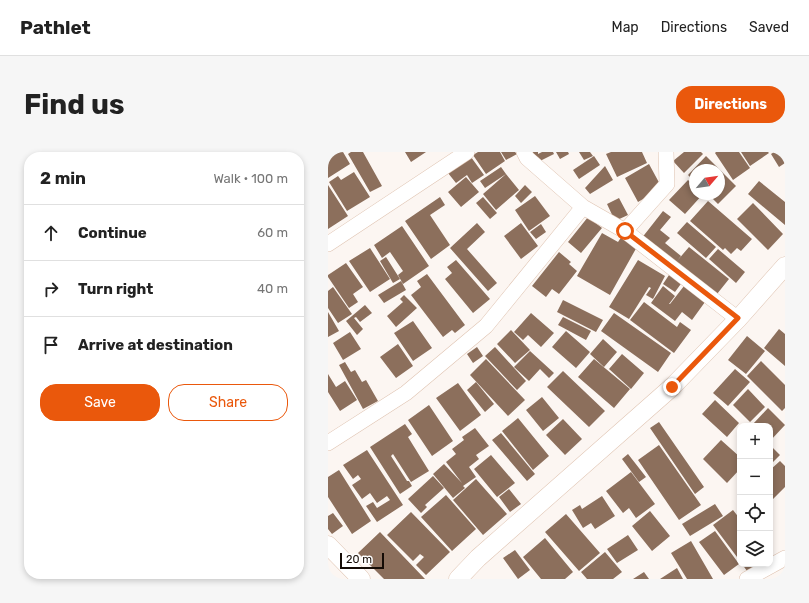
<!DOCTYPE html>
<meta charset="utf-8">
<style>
:root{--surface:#fff;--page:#f6f6f6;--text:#222;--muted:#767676;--line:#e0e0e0;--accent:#ea580c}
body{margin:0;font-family:Rubik,sans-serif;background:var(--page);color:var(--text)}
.controls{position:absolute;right:12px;bottom:12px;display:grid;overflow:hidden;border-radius:8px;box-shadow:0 2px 6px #0003}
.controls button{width:36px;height:36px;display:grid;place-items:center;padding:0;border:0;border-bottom:1px solid var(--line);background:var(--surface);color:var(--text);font:20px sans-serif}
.compass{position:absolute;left:361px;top:12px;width:36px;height:36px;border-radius:50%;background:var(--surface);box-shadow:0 2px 6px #0003;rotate:61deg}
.scale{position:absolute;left:12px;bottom:10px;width:44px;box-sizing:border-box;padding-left:4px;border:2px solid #140b05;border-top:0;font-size:11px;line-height:14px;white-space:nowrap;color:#140b05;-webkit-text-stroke:3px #fff;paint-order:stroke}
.stop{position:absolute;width:12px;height:12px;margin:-9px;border:3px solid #ea580c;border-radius:50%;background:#fff}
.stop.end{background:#ea580c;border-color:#fff;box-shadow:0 1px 4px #0008}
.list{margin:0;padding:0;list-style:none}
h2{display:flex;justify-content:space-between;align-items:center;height:52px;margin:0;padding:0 16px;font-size:17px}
h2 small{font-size:13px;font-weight:400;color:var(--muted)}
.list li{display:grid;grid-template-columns:26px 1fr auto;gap:12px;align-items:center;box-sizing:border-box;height:56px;padding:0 16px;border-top:1px solid var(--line)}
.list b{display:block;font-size:15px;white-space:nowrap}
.list em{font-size:13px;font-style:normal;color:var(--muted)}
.actions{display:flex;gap:8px;padding:12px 16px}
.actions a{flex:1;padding:9px 0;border:1px solid var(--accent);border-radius:16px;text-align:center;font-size:14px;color:var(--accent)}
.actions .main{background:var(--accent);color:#fff}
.icon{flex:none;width:22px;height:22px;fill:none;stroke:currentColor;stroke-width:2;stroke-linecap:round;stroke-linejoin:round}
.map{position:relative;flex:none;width:457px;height:427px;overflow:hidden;border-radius:16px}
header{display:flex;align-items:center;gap:24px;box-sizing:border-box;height:56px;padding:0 20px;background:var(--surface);border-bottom:1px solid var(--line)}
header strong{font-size:19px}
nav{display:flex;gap:22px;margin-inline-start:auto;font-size:14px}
.intro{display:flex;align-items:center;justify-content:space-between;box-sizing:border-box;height:96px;padding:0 24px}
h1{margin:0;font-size:28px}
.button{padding:10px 18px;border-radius:16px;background:var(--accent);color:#fff;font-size:14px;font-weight:700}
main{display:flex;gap:24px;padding:0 24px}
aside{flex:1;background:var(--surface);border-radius:16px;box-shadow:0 2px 6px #0003}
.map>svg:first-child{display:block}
</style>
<header>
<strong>Pathlet</strong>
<nav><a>Map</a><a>Directions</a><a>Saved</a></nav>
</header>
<div class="intro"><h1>Find us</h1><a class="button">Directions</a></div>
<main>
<aside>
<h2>2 min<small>Walk · 100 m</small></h2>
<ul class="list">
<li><svg class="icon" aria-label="ahead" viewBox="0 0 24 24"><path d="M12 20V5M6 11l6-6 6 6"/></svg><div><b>Continue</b></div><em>60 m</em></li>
<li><svg class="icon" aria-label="right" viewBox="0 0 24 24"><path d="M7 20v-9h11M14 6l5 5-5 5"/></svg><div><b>Turn right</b></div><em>40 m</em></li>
<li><svg class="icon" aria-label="arrive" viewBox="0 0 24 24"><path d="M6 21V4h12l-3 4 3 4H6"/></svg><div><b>Arrive at destination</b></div></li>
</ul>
<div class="actions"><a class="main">Save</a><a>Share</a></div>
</aside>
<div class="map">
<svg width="457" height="427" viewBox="0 0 457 427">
<rect width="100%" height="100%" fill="#fcf6f2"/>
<path fill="#8c6f5c" d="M2,0H15L22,12L0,26V1Z
M23,0H35L54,34L42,40L20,2Z
M77,0H98L83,10Z
M150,0H172L177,9L158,22L145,3Z
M173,0H187L189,2L178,8Z
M204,0H210V2L214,0H225L226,2L210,10Z
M228,0H240L241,2L232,7Z
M251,0H262L265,4L256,8Z
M283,0H314L319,11L289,25L278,2Z
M356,0H373L375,2L356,21L345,9Z
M388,0H411L422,16L405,28L387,1Z
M413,0H440L441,1L422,14Z
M446,0H457V11L451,15L443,2Z
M266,4L272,13L251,27L245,18Z
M378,4L408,34L390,52L380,42H391V18H367V30L360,23Z
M143,5L156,23L144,31L139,23L128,31L120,21Z
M321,12L334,36L310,50L297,26Z
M277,14L285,28L262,42L257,36Z
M173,15L178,22L157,36L152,29Z
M26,20L42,45L19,59L1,30L10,24L13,28Z
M178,22L191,38L168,58L155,42Z
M138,25L151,40L133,55L120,40Z
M360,28L367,34V42H375L357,62L341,48Z
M431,29L457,50V73L420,42Z
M0,33L20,64L0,77Z
M197,33L204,40L193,51L187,44Z
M207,44L222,64L201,79L187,58Z
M112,45L117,53L102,63L122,93L103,107L77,69Z
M155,45L169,61L162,67L148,51Z
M291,46L300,63L287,69L279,52Z
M380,49L424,87L413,99L409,96L403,102L397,96L395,98L362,69Z
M425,51L455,82L440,98L409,67Z
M335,59L343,65L332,78L342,86L337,91L353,104L349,109L361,95L401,127L385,147L313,87Z
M260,65L274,76L253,101L240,90Z
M359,70L388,95L378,106L349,81Z
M149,71L157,80L139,97L169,131L160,139L122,96Z
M193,71L210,94L193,107L176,84Z
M213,72L218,80L208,87L202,80Z
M74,74L101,114L75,132L70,123L75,119L62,100L54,106L46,93Z
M274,81L290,90L294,84L310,93L282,143L249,124Z
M42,96L62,127L42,140L21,109Z
M390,97L417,120L408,131L381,107Z
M231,100L243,110L241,112L249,119L231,142L224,137L218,145L204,134Z
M58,105L72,127L65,131L52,109Z
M128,108L162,147L145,161L117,127L124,121L119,115Z
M310,108L337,124L325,147L318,143L323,136L321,135L301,167L281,155Z
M18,111L35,135L25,142L30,150L21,156L0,125V123Z
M343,120L355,129L347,140L335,132Z
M99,122L137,173L127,181L124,178L115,185L83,143L93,135L89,129Z
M73,129L78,138L56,151L50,143Z
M335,134L347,144L341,152H342L356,134L377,150L364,168L354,160L347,169L323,151Z
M5,135L24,162L10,171L0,156V139Z
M76,143L89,156L68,175L59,164L75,150L72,147Z
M235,148L275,168L268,180L229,160Z
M316,150L349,175L352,170L363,178L346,201L302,168Z
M37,153L44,161L32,170L28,165L26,166L35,177L29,183L18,169Z
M0,160L11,179L0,185Z
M203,161L226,181L213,195L200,183L195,188L186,180Z
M286,161L343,201L330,220L273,179Z
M235,165L263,179L258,188L230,173Z
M85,169L104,196L85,209L66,181Z
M451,177L457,182V214L436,196Z
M183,178L202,198L187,211L169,192Z
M238,179L262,200L248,216L224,195Z
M22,180L33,197L15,208L5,191Z
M419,184L437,199L418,222L400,208Z
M275,187L289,200L276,215L262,202Z
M70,192L85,214L68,226L52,205Z
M149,195L155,204L145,211L139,202Z
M167,195L198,229L189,238L157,204Z
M202,199L226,221L221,226L212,217L201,229L186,215Z
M294,202L316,221L303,237L281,217Z
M158,207L197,248L180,264L142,223Z
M266,207L302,237L286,256L250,225Z
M433,209L457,233V256L454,259L419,224Z
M17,210L23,220L27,218L34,230L38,228L50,249L35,257L11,213Z
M407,217L422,230L400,254L385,241Z
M235,219L277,259L261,275L219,235Z
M0,222L8,235L17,229L29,248L12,259L0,240Z
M148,230L166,252L157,260L139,238Z
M130,231L153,263L132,279L108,246Z
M420,237L437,255L422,270L405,253Z
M214,245L231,266L215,279L198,258Z
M387,248L411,271L399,285L374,262Z
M101,253L125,289L104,304L80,268Z
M440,256L457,273L442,289V274H427L425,272Z
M190,266L221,304L205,318L174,279Z
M235,267L254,287L237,303L218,283Z
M331,270L376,335L367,342L322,276Z
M77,272L84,282L80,285L101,319L83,330L65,302L63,304L79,329H81L84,334L72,342L42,295Z
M147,276L161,294L148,303L151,307L141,315L148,325L135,334L137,336L125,346L105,322L116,312L134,331L118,310L128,302L124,297L136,288L134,285Z
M173,281L207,322L199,329L164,288Z
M393,288L412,305V317L399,331L375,307Z
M331,293L373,353L351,368L310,308Z
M442,293L452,303L442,313Z
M39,298L75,353L49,370L38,354L45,350L49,356L62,348L59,344L49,351L42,341L34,347L24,333L33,327L30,323L25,327L15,313Z
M300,302L318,325L311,330L294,307Z
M163,303L187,331L169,345L146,317Z
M452,309L457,314V335L444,348L442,346V318Z
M11,318L43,369L24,382L0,345V325Z
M303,320L327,352L308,366L301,356L295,361L278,339Z
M105,324L116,336L97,353L99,355L93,361L80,347Z
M148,327L179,362L155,383L125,348Z
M181,337L193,352L182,360L171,345Z
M118,343L148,377L124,399L93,365Z
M274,344L287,364L267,377L263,371L255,376L244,358L252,353L254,357Z
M387,352L395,364L362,384L354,372Z
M405,358L412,367V409L385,373Z
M322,359L342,384L324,399L304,374Z
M83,360L122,400L98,423L88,413L96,405L92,402L85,409L59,383Z
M5,361L15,374L4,382L0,377V364Z
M238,362L272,401L251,419L217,380Z
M387,379L411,412L396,423L371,390Z
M52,380L97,427H56L30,401Z
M300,383L310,398L289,411L279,397Z
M217,386L245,420L237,427H213L195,405Z
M363,389L385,427H359L343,401Z
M187,398L202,418L190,427L175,406Z
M277,400L294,420L285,427H259L253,420Z
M414,412H429L419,419Z
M349,416L355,427H332Z
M316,420L321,427H305Z"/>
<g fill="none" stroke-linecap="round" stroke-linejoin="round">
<g stroke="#dfc3b1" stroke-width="16">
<path id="minor" d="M196,0L199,6L255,55
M297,79L339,32L338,0
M0,92L139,0
M0,291L78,241L158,174L255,55L297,79L410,167
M419,427L457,406"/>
</g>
<g stroke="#dfc3b1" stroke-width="19">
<path id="tertiary" d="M0,393L33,427
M130,427L150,406L344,235L410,167L457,114"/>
</g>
<use href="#minor" stroke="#fff" stroke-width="15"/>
<use href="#tertiary" stroke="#fff" stroke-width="18"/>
</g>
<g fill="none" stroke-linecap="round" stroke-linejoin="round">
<path stroke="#ea580c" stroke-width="5" d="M297,79L410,166L344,235"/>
</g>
</svg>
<div class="controls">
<button>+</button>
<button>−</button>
<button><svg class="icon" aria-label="locate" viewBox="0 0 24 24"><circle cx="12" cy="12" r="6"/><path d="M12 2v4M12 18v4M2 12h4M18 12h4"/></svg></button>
<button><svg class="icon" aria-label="layers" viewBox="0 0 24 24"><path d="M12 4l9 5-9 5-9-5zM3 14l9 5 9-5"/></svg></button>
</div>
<svg class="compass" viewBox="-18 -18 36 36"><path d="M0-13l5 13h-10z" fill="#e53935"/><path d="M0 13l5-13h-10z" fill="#767676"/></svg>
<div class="scale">20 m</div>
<div class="stop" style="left:297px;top:79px"></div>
<div class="stop end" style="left:344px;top:235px"></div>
</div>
</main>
